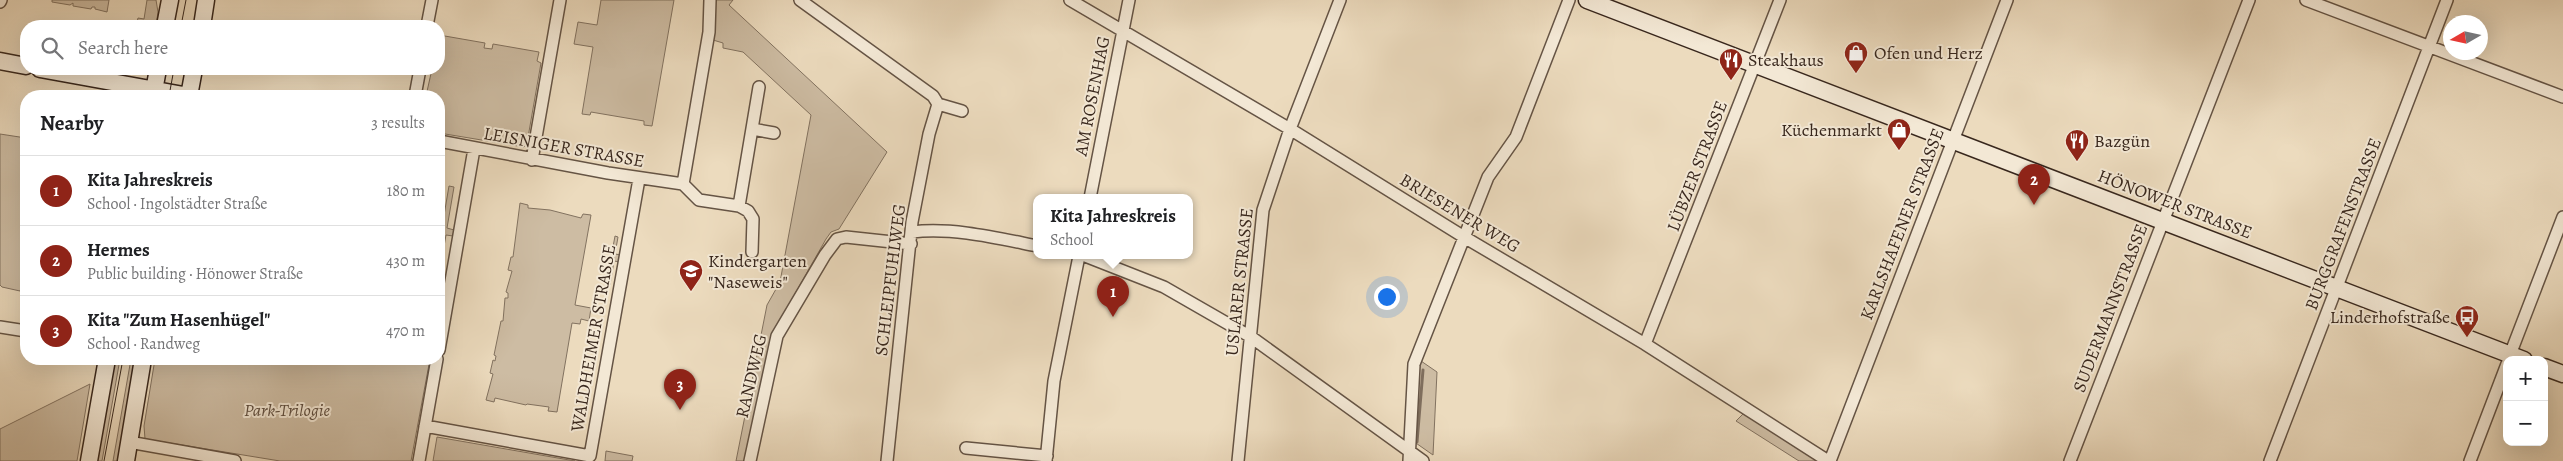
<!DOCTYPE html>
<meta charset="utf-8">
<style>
:root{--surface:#fff;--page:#f2f2f2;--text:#202124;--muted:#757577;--line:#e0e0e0;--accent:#8f2418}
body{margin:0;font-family:Alegreya,serif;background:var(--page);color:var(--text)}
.controls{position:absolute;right:15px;bottom:15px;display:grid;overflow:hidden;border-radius:10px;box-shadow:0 5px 20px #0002}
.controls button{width:45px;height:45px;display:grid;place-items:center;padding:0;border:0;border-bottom:1px solid var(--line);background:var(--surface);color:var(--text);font:25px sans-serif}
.compass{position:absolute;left:2443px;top:15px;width:45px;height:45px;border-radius:50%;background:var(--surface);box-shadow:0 5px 20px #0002;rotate:261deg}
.you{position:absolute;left:1386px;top:296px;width:18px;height:18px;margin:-12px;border:4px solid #fff;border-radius:50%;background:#1a73e8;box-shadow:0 0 0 8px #1a73e833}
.badge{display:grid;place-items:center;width:32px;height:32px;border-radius:50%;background:var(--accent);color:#fff;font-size:16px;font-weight:700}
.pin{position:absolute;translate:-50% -41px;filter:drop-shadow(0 1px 2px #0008)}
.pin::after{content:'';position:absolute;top:26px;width:18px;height:15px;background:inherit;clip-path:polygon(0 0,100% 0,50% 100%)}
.popup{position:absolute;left:1033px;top:194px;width:160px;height:65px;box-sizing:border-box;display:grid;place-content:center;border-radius:10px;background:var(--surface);filter:drop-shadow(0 1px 4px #0005);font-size:16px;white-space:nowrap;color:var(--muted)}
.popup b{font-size:19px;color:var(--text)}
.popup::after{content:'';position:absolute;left:50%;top:100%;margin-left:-10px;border:10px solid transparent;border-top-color:var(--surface)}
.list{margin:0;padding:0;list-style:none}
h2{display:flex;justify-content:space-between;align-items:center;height:65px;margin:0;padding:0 20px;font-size:21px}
h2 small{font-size:16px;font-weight:400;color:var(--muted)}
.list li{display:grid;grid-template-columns:32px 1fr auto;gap:15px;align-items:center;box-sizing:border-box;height:70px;padding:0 20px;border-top:1px solid var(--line)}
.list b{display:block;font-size:19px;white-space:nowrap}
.list p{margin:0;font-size:16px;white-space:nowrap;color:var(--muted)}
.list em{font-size:16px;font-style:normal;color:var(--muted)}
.icon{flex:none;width:28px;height:28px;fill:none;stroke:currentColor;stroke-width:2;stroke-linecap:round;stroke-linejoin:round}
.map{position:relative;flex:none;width:2563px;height:461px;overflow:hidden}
.search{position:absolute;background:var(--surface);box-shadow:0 5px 20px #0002;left:20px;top:20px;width:425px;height:55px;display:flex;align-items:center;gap:12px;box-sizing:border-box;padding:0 18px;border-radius:20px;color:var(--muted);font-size:19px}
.panel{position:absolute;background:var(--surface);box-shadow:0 5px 20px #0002;left:20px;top:90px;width:425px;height:275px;border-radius:20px}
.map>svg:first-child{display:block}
</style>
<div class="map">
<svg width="2563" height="461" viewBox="0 0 2563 461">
<rect width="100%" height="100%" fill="#ecdbbe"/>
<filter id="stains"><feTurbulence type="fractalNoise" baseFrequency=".004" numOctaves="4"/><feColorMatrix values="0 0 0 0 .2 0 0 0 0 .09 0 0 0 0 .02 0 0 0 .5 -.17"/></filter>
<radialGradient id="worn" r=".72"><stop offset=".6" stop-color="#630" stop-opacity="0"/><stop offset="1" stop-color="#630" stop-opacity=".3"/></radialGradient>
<path fill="#cdbca3" stroke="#827260" d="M52,0H109L107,12L95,9V7H92L91,9L73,6V3L70,5L52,2Z
M147,0H156L158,12L156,26H136L138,18L144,19Z
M601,0H674L652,126L644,125V121L591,112L590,115L582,114L593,47L574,44L578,22L597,25Z
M713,0H733L729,5L887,152L839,229L831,232L826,239L775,329L746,461H736L767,305L780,282L811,115L743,52L723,48V43L713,40Z
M439,35L485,43L484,48L492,49L493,44L539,52L537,61L541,63L527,143L524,147L439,133V96H426L432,69H439Z
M0,134L26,138V292L24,289L21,288L20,291L2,287L0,285Z
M449,186L454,187L447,228L454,230L453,236L446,235L439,275L441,234L439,227H442Z
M520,203L528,205V208L550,210L581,218L583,214L591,215L575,305L591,308L589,321L581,319L580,324L572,323L557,412L548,411L549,407L527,404L526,405L495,398L494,402L486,400L493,374L490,373L493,360L495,361L496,356L494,355L501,321H503L505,298H508V293L506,292L512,271L508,270L511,257H513Z
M615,236L618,237L615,254L621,255L620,262L614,261L610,285H606Z
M111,359H120L102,461H93Z
M131,359H139L121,461H113Z
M155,359H430L411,461H280L145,439L144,426Z
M1421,361L1437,372L1433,455L1413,441L1416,371Z
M90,384L77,461H0V429Z
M1744,413L1819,461H1799L1736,421Z
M437,437L575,461H433Z
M606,451L633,456L632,461H605Z"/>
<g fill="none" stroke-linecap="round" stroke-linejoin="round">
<path stroke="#7f6e5d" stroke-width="3" d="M1417,442L1423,370"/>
<g stroke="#655445" stroke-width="14">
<path id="street" d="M800,0L933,96L938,104
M1070,0L1290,129L1464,237L1645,344L1828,461
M2306,0L2563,97
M0,2L1,0
M427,26L432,0
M415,96L420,69
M938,104L962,111
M752,129L774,133
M439,141L608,173L683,184
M532,160L560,0
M683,184L709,32L710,0
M683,184L699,200L739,206L748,211L753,219L752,252
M1090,198L1129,0
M739,206L759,87
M912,232C952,227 997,238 1037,246
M1085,256L1164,287L1251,337L1423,461
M0,327L26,331
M1645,344L1780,0
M439,350L474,149
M2508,360L2563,217
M425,426L590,456L639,179
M129,442L235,461
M966,448L1047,456
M419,461L437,359
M750,461L777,336L825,255L837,239L846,237L911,244
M887,461L912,222L929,134L938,104
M1046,461L1054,381L1079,256
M1238,461L1263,210L1290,129L1340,0
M1409,461L1414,364L1488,177L1516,137L1569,0
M1830,461L2007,0
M2070,461L2249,0
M2270,461L2447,0
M2470,461L2507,364"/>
</g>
<g stroke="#38271d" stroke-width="19">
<path id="secondary" d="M1587,0L2524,360
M165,26L170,0
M202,26L206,0
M0,61L26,66
M40,69L189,96
M153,96L158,69
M189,96L194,69
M2544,367L2563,374
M89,461L107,359
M126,461L143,359"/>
</g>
<use href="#street" stroke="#f3e8d5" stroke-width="11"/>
<use href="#secondary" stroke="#f3e8d5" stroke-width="16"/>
<path stroke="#38271d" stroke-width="1" d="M181,26L186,0
M169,96L174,69
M104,461L123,359"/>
</g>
<defs>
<g id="shop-pin" transform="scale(1.25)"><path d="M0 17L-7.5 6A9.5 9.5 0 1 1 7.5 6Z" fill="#8f2418" stroke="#f3e8d5"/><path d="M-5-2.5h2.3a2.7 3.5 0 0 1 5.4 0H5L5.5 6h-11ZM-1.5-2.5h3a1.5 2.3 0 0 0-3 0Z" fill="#fff"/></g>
<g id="restaurant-pin" transform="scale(1.25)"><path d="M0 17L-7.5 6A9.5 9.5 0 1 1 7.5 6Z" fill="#8f2418" stroke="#f3e8d5"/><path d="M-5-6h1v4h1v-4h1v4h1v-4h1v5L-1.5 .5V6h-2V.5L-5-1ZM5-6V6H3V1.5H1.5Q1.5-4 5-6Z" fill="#fff"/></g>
<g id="school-pin" transform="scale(1.25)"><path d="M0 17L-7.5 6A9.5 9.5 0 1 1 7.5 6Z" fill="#8f2418" stroke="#f3e8d5"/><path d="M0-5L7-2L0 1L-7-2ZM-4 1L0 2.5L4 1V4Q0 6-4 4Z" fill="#fff"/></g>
<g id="bus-pin" transform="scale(1.25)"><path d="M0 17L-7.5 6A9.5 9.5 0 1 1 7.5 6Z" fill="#8f2418" stroke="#f3e8d5"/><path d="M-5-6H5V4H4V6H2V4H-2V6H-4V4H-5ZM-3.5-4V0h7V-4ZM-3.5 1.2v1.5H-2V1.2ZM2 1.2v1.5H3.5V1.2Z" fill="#fff"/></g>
</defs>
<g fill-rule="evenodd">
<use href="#shop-pin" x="1856" y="53"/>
<use href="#restaurant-pin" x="1731" y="60"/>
<use href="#shop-pin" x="1899" y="130"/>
<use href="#restaurant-pin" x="2077" y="141"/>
<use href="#school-pin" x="691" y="271"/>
<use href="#bus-pin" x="2467" y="317"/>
</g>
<g text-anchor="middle" stroke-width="4" stroke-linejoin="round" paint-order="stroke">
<g font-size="18" fill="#38271d" stroke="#f3e8d5" text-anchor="start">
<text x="1874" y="59">Ofen und Herz</text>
<text x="1748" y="66">Steakhaus</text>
<text x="1882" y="136" text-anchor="end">Küchenmarkt</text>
<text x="2094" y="147">Bazgün</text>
<text x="708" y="267">Kindergarten<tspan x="708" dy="21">"Naseweis"</tspan></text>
<text x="2450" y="323" text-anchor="end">Linderhofstraße</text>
</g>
<g font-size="18" fill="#38271d" stroke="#f3e8d5">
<text transform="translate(1092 96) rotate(-79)" y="6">AM ROSENHAG</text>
<text transform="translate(564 147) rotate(10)" y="6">LEISNIGER STRASSE</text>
<text transform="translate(1697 166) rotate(-69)" y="6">LÜBZER STRASSE</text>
<text transform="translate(2175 204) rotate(21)" y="6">HÖNOWER STRASSE</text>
<text transform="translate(1460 213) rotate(31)" y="6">BRIESENER WEG</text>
<text transform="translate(1902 224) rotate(-69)" y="6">KARLSHAFENER STRASSE</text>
<text transform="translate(2343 224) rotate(-69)" y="6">BURGGRAFENSTRASSE</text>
<text transform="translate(890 280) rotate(-83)" y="6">SCHLEIPFUHLWEG</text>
<text transform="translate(1239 282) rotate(-84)" y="6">USLARER STRASSE</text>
<text transform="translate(2110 308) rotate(-69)" y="6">SUDERMANNSTRASSE</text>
<text transform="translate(593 338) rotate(-80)" y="6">WALDHEIMER STRASSE</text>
<text transform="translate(751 376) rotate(-77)" y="6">RANDWEG</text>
</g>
<g font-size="18" font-style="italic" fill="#5d4c3e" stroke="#f3e8d5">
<text x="287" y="416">Park-Trilogie</text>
</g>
</g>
<rect width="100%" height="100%" filter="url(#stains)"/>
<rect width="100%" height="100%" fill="url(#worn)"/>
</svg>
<div class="controls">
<button>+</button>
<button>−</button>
</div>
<svg class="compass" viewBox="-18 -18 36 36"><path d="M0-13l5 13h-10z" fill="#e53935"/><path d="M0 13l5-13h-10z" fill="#757577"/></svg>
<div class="you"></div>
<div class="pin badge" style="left:1113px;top:317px">1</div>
<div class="popup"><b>Kita Jahreskreis</b>School</div>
<div class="pin badge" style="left:2034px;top:205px">2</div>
<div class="pin badge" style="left:680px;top:410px">3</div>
<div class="search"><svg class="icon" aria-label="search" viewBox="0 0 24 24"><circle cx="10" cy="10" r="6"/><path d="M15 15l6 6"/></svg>Search here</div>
<section class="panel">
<h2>Nearby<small>3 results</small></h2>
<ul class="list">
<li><span class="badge">1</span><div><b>Kita Jahreskreis</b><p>School · Ingolstädter Straße</p></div><em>180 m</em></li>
<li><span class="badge">2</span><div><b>Hermes</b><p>Public building · Hönower Straße</p></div><em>430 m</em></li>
<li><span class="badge">3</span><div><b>Kita &quot;Zum Hasenhügel&quot;</b><p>School · Randweg</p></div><em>470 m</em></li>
</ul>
</section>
</div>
